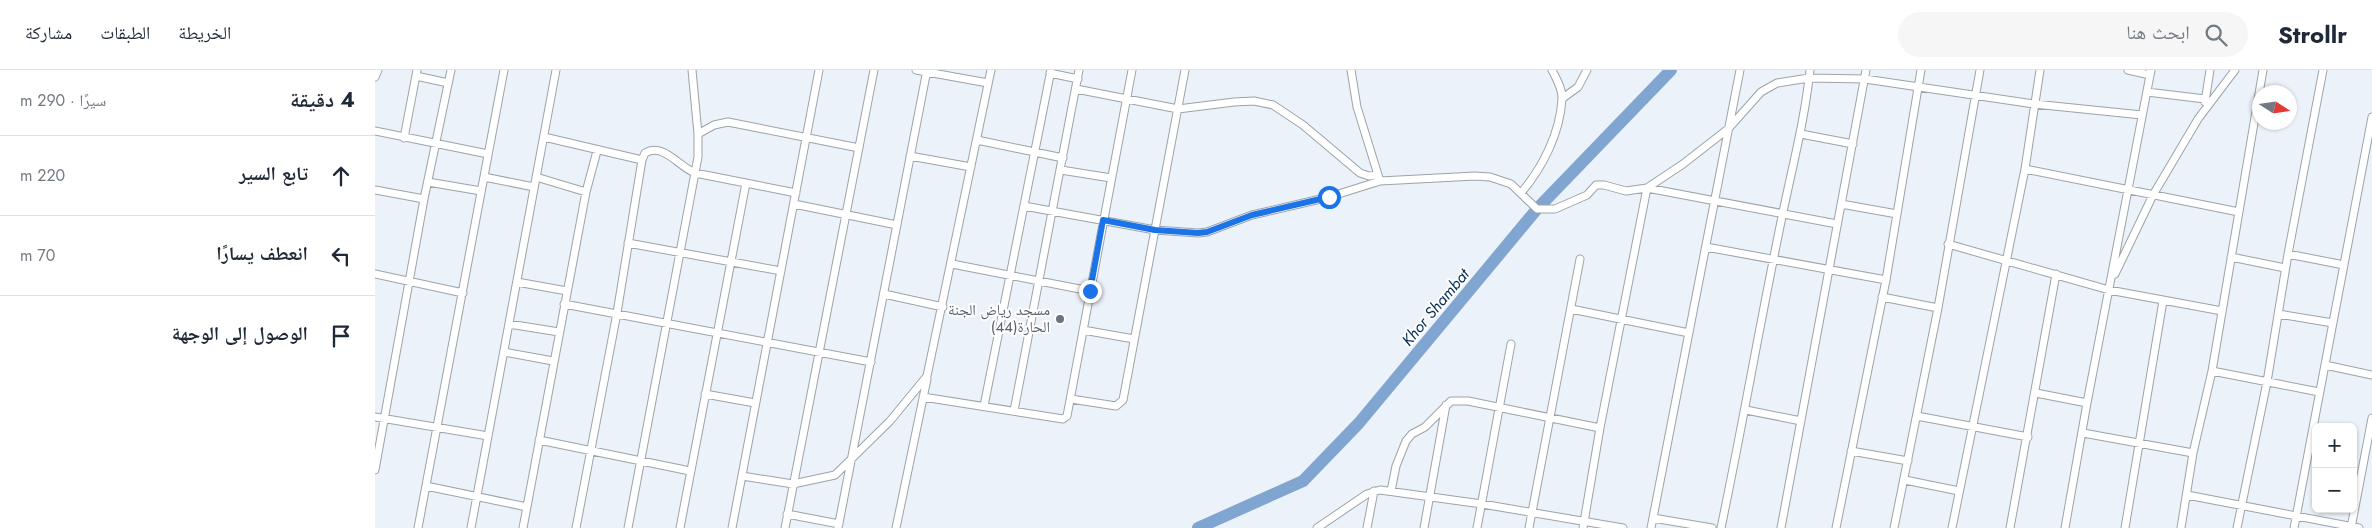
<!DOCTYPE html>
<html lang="ar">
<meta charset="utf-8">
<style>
:root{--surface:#fff;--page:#f6f6f7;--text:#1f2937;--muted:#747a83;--line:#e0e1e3}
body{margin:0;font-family:Jost,"Noto Naskh Arabic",sans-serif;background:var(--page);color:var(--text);direction:rtl}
.controls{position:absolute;right:15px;bottom:15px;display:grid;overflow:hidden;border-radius:8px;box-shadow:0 1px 4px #0004}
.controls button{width:45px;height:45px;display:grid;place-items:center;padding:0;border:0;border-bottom:1px solid var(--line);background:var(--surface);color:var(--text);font:25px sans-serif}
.compass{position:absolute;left:1877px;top:15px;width:45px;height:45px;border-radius:50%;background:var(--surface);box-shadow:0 1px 4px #0004;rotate:102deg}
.stop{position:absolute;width:15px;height:15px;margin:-11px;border:4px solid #1a73e8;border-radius:50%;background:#fff}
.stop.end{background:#1a73e8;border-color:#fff;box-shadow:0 1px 5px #0008}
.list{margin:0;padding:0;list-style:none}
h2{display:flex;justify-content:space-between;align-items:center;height:65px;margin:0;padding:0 20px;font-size:21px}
h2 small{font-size:16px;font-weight:400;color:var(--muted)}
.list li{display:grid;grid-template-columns:32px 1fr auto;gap:15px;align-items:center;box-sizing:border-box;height:80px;padding:0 20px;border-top:1px solid var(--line)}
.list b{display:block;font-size:19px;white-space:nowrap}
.list em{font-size:16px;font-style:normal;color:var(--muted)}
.icon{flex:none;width:28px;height:28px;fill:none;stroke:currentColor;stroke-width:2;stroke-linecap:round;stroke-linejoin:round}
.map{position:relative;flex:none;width:1997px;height:458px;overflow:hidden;direction:ltr}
header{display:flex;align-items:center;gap:30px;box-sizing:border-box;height:70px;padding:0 25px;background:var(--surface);border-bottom:1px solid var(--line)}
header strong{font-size:24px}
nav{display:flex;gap:28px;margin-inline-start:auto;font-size:18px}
.search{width:350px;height:45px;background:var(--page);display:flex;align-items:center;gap:12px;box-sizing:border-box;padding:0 18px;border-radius:28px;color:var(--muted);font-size:19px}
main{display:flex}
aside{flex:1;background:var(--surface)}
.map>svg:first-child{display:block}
</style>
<header>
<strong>Strollr</strong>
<div class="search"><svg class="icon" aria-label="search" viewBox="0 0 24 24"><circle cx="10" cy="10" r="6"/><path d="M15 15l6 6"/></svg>ابحث هنا</div>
<nav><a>الخريطة</a><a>الطبقات</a><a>مشاركة</a></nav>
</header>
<main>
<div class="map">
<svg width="1997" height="458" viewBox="0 0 1997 458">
<rect width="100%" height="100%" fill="#ebf2f9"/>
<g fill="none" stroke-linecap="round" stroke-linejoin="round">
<path stroke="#80a5d1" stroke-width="2" d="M1283,11L1289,0"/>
<path stroke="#80a5d1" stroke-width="12" d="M823,458L928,411L984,353L1162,139L1296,0"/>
<g stroke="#9ca3a9" stroke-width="9">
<path id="minor" d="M541,0L613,13
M976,0L982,37L1004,108
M1753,0L1775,5
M675,3L703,9
M41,6L73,13
M0,7L3,0
M701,19L803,39L859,32L879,31L898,35L928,55L985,103L994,106L1002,105
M1772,22L1830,29
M1188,28L1203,17L1212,0
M1830,32L1835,0
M0,61L113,84
M323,64L339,55L353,52L484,78
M1426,64L1478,74
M169,67L267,90
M29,68L42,0
M602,70L688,88
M535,86L596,97
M1650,99L1864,142
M686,100L736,108
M109,107L159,117
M161,107L211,122
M53,112L106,121
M0,120L49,129
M1146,123C1168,97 1185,63 1187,29C1188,20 1181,8 1177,0
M419,134L522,155
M1466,134L1522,144
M649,136L780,160L823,163L832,162L877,145L954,127L1005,111L1100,106L1115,107L1136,114L1162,139H1180L1212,125L1221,115H1229L1251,121L1272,118L1308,94L1353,59L1386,22L1402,13L1434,8L1490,9L1659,34L1767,45
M253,173L406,201
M1573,174L1734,220L1847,241
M1331,177L1511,210
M1913,184L1969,195
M1856,187L1910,198
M577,194L715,221
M0,204L88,223
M1740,204L1778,125L1823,49L1860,0
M142,212L192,221
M509,224L568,237
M1507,227L1563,238
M189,234L496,292
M1196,239L1314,263
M1903,244L1958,253
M134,254L184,262
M708,260L759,269
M129,282L178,291
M1950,295L1997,305
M1837,301L1944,322
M1661,323L1712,333
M330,324L380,333
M548,327L688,349L692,346L757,0
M696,329L741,336L748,330L810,0
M609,336L676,0
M1371,340L1426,351
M639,341L704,0
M1542,346L1653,367
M0,347L113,366
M1708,363L1818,383
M164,370L315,401
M1476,381L1533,391
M0,400L49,129L76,0
M367,406L418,414L460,405L515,351L552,306L616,0
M1530,410L1584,421
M51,416L152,437
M1016,421L1021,396L1031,371L1037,364L1050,357L1076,331H1093L1225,358
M1812,425L1984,458
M412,444L464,454
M1278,448L1337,458
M43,458L129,0
M96,458L181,0
M148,458L211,122L222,81
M201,458L242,243L267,90L270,83C288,72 304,97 320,103L421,123
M253,458L323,87V64L317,0
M305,458L371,113
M357,458L444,0
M410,458L499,0
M463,458L552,0
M521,458L552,309
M942,458L992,424L1005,420L1107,434L1248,458
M992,458L999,421
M1049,458L1071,335
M1102,458L1136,274
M1154,458L1205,189
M1208,458L1225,358L1272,118L1462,154
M1276,458L1365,0
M1346,458C1368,353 1386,247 1408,142C1418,94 1430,48 1435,0
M1406,458L1491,0
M1461,458L1511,210L1546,0
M1519,458L1563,238L1605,0
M1577,458L1650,99L1665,0
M1635,458L1681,204
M1690,458L1712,333L1776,0
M1750,458L1788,231
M1806,458L1818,383L1837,301L1888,0
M1862,458L1892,312L1913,184L1948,0
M1919,458L1997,47
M1976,458L1997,348"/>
</g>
<use href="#minor" stroke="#fff" stroke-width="7"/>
</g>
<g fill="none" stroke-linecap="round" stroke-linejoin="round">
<path stroke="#1a73e8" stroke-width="6" d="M715,221L728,150L780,160L823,163L832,162L877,145L954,127"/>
</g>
<circle fill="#6b7280" stroke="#fefefe" stroke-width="2" cx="685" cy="249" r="5"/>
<g text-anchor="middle" stroke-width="4" stroke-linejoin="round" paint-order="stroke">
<g font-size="15" fill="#5b616d" stroke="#fefefe" text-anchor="end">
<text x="675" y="245">مسجد رياض الجنة<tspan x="675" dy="17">الحارة(44)</tspan></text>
</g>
<g font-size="16" font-style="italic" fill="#042c55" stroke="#fefefe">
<text transform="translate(1060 237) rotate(-50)" y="6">Khor Shambat</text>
</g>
</g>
</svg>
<div class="controls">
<button>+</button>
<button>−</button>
</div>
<svg class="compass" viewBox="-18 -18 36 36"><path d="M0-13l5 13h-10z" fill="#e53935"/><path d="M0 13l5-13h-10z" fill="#747a83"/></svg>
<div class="stop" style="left:954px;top:127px"></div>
<div class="stop end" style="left:715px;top:221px"></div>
</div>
<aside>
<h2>4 دقيقة<small>سيرًا · 290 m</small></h2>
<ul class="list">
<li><svg class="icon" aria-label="ahead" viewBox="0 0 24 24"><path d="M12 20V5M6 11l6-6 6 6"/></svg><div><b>تابع السير</b></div><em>220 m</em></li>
<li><svg class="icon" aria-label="left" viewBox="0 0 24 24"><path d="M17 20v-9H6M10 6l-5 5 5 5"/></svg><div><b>انعطف يسارًا</b></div><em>70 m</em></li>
<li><svg class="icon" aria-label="arrive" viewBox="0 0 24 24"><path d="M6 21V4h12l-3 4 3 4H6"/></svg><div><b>الوصول إلى الوجهة</b></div></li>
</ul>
</aside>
</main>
